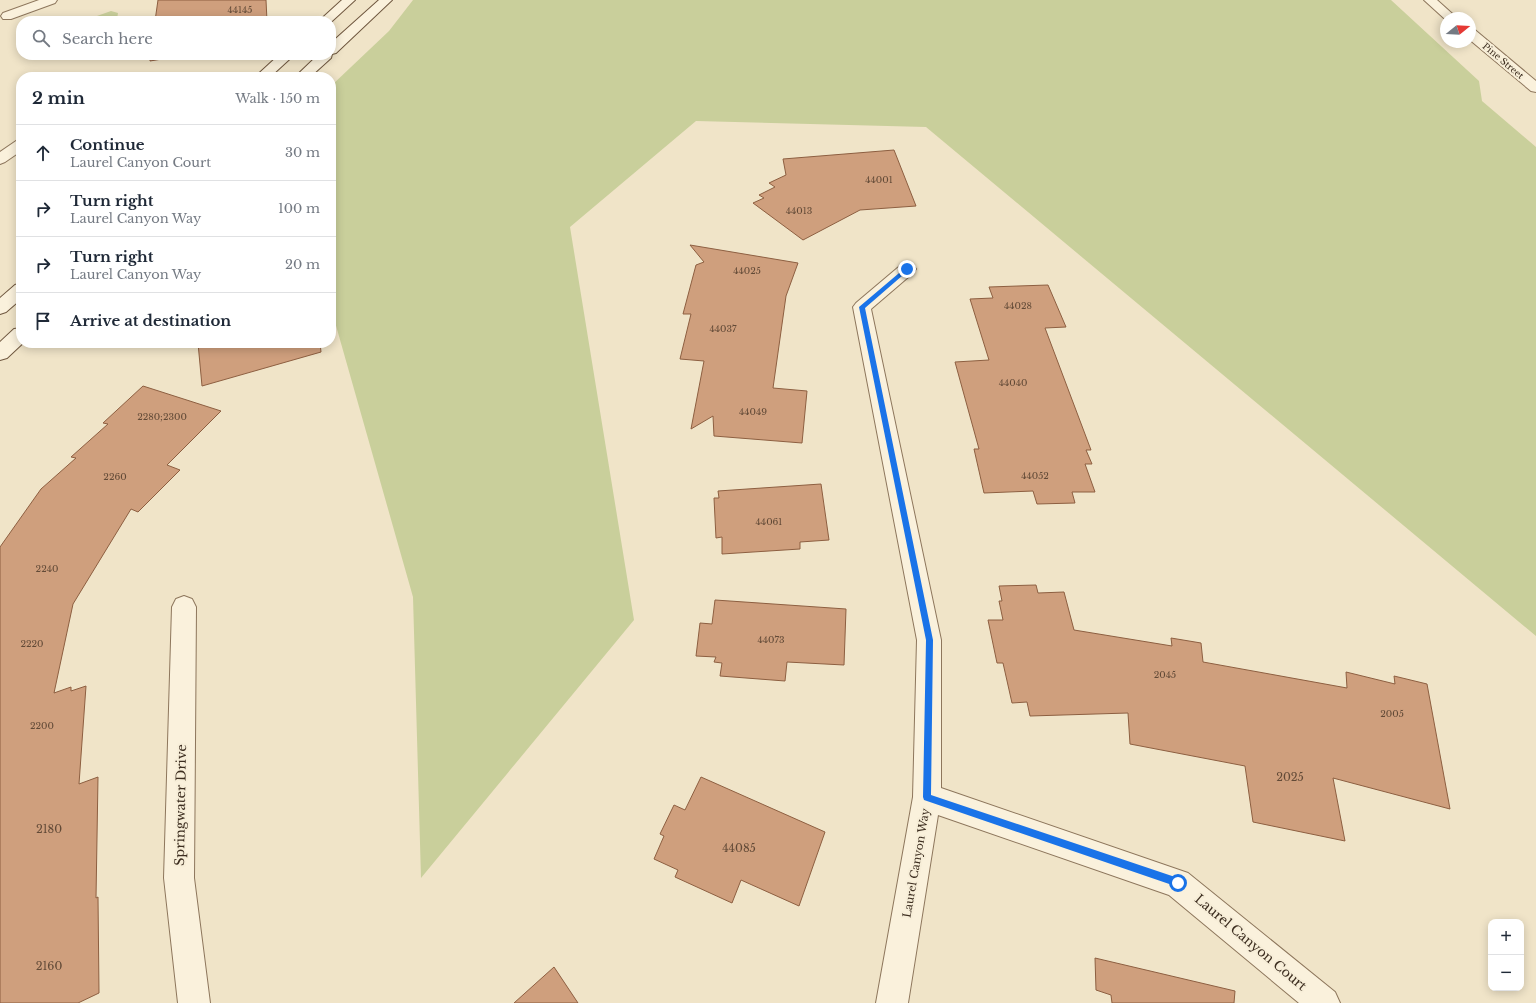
<!DOCTYPE html>
<meta charset="utf-8">
<style>
:root{--surface:#fff;--page:#f6f6f7;--text:#1f2937;--muted:#747a83;--line:#e0e1e3}
body{margin:0;font-family:"Libre Baskerville",serif;background:var(--page);color:var(--text)}
.controls{position:absolute;right:12px;bottom:12px;display:grid;overflow:hidden;border-radius:8px;box-shadow:0 2px 10px #0003}
.controls button{width:36px;height:36px;display:grid;place-items:center;padding:0;border:0;border-bottom:1px solid var(--line);background:var(--surface);color:var(--text);font:20px sans-serif}
.compass{position:absolute;left:1440px;top:12px;width:36px;height:36px;border-radius:50%;background:var(--surface);box-shadow:0 2px 10px #0003;rotate:72deg}
.stop{position:absolute;width:12px;height:12px;margin:-9px;border:3px solid #1a73e8;border-radius:50%;background:#fff}
.stop.end{background:#1a73e8;border-color:#fff;box-shadow:0 1px 4px #0008}
.list{margin:0;padding:0;list-style:none}
h2{display:flex;justify-content:space-between;align-items:center;height:52px;margin:0;padding:0 16px;font-size:17px}
h2 small{font-size:13px;font-weight:400;color:var(--muted)}
.list li{display:grid;grid-template-columns:26px 1fr auto;gap:12px;align-items:center;box-sizing:border-box;height:56px;padding:0 16px;border-top:1px solid var(--line)}
.list b{display:block;font-size:15px;white-space:nowrap}
.list p{margin:0;font-size:13px;white-space:nowrap;color:var(--muted)}
.list em{font-size:13px;font-style:normal;color:var(--muted)}
.icon{flex:none;width:22px;height:22px;fill:none;stroke:currentColor;stroke-width:2;stroke-linecap:round;stroke-linejoin:round}
.map{position:relative;flex:none;width:1536px;height:1003px;overflow:hidden}
.search{position:absolute;background:var(--surface);box-shadow:0 2px 10px #0003;left:16px;top:16px;width:320px;height:44px;display:flex;align-items:center;gap:10px;box-sizing:border-box;padding:0 14px;border-radius:16px;color:var(--muted);font-size:15px}
.panel{position:absolute;background:var(--surface);box-shadow:0 2px 10px #0003;left:16px;top:72px;width:320px;height:276px;border-radius:16px}
.map>svg:first-child{display:block}
</style>
<div class="map">
<svg width="1536" height="1003" viewBox="0 0 1536 1003">
<rect width="100%" height="100%" fill="#f0e4c8"/>
<path fill="#c9cf9b" d="M413,0H1391L1479,81L1482,101L1536,147V636L926,127L696,121L570,227L634,620L421,878L413,597L331,308V86L389,31Z
M111,11L118,13L117,19L114,21H83Z"/>
<path fill="#cf9f7d" stroke="#8d5f41" d="M158,0H266L267,21H155Z
M150,55H186L150,61Z
M894,150L916,206L860,210L803,240L753,203L764,198L759,195L775,187L769,183L786,175L783,159Z
M690,245L798,263L786,296L773,388L807,391L802,443L714,436L713,416L691,429L704,361L680,359L691,314H683L696,265L704,262Z
M1048,285L1066,327L1045,328L1091,450H1086L1092,464H1085L1095,492H1072L1075,503L1037,504L1033,491L984,493L974,449H979L955,362L989,360L970,299L993,298L989,287Z
M198,343H320L321,352L202,386Z
M143,386L221,411L167,465L180,470L138,512L131,509L73,604L54,693L71,687V691L86,686L79,784L98,777L96,898L98,897L99,993L78,1003H0V547L41,489L76,458L71,457L108,424L103,423Z
M821,484L829,540L800,542V549L722,554V537L716,538L714,498H719L718,491Z
M1036,585L1038,593L1064,592L1074,630L1172,646L1171,638L1201,643L1203,662L1347,688L1346,672L1395,684L1394,676L1427,684L1450,809L1333,778L1345,841L1253,822L1245,766L1130,744L1128,713L1030,716L1027,702L1012,703L1003,663H997L988,620H1003L999,601H1002L999,586Z
M715,600L846,609L844,665L787,662L785,681L720,676L722,663L714,662L716,657L696,656L700,623L712,624Z
M701,777L825,832L799,906L741,880L732,903L675,877L678,870L654,859L664,836L660,834L674,805L685,810Z
M1095,958L1235,991L1234,1003H1112L1111,995L1096,990Z
M554,967L578,1003H514Z"/>
<g fill="none" stroke-linecap="round" stroke-linejoin="round">
<g stroke="#8d765c" stroke-width="2">
<path id="minor" d="M39,0H57L55,3L11,19H3L1,16L3,13Z
M1424,0H1437L1457,18H1446V20Z
M1470,29L1475,30L1536,81V92L1531,91L1470,40Z
M21,139V151L5,162L0,164V152L16,141Z
M907,263L913,265L916,269L913,273L871,309L941,640V788L1188,873L1335,992L1340,1003H1299L1169,895L938,815L908,1003H876L913,797L917,640L853,307L856,303L901,265Z
M184,596L192,599L196,607L194,878L210,1003H178L164,878L172,607L176,599Z"/>
</g>
<g stroke="#6f573f" stroke-width="2">
<path id="secondary" d="M342,0H355L331,22V21H319Z
M379,0H392L336,53L332,54L331,58L310,77H295L318,55H331V43Z
M279,55H294L270,77H255Z
M21,283V299L6,312L0,314V298L15,285Z
M21,328V343H23L7,358L0,360V342L14,329Z"/>
</g>
<use href="#minor" fill="#faf1dc" fill-rule="evenodd"/>
<use href="#secondary" fill="#faf1dc" fill-rule="evenodd"/>
</g>
<path fill="#1a73e8" d="M905,268L910,269L865,308L933,640L931,795L1178,878L1181,880L1182,883L1181,886L1178,887L924,800L923,797L926,640L859,307Z"/>
<g text-anchor="middle" stroke-width="4" stroke-linejoin="round" paint-order="stroke">
<g font-size="9" fill="#624a37">
<text x="240" y="13">44145</text>
<text x="879" y="183">44001</text>
<text x="799" y="214">44013</text>
<text x="747" y="274">44025</text>
<text x="1018" y="309">44028</text>
<text x="723" y="332">44037</text>
<text x="1013" y="386">44040</text>
<text x="753" y="415">44049</text>
<text x="162" y="420">2280;2300</text>
<text x="1035" y="479">44052</text>
<text x="115" y="480">2260</text>
<text x="769" y="525">44061</text>
<text x="47" y="572">2240</text>
<text x="771" y="643">44073</text>
<text x="32" y="647">2220</text>
<text x="1165" y="678">2045</text>
<text x="1392" y="717">2005</text>
<text x="42" y="729">2200</text>
</g>
<g font-size="9" fill="#3d2e20" stroke="#f7eed8">
<text transform="translate(1503 61) rotate(40)" y="3">Pine Street</text>
</g>
<g font-size="11" fill="#624a37">
<text x="1290" y="781">2025</text>
<text x="49" y="833">2180</text>
<text x="739" y="852">44085</text>
<text x="49" y="970">2160</text>
</g>
<g font-size="11" fill="#3d2e20" stroke="#f7eed8">
<text transform="translate(916 863) rotate(-80)" y="4">Laurel Canyon Way</text>
</g>
<g font-size="13" fill="#3d2e20" stroke="#f7eed8">
<text transform="translate(180 805) rotate(-89)" y="5">Springwater Drive</text>
<text transform="translate(1251 942) rotate(40)" y="5">Laurel Canyon Court</text>
</g>
</g>
</svg>
<div class="controls">
<button>+</button>
<button>−</button>
</div>
<svg class="compass" viewBox="-18 -18 36 36"><path d="M0-13l5 13h-10z" fill="#e53935"/><path d="M0 13l5-13h-10z" fill="#747a83"/></svg>
<div class="stop" style="left:1178px;top:883px"></div>
<div class="stop end" style="left:907px;top:269px"></div>
<div class="search"><svg class="icon" aria-label="search" viewBox="0 0 24 24"><circle cx="10" cy="10" r="6"/><path d="M15 15l6 6"/></svg>Search here</div>
<section class="panel">
<h2>2 min<small>Walk · 150 m</small></h2>
<ul class="list">
<li><svg class="icon" aria-label="ahead" viewBox="0 0 24 24"><path d="M12 20V5M6 11l6-6 6 6"/></svg><div><b>Continue</b><p>Laurel Canyon Court</p></div><em>30 m</em></li>
<li><svg class="icon" aria-label="right" viewBox="0 0 24 24"><path d="M7 20v-9h11M14 6l5 5-5 5"/></svg><div><b>Turn right</b><p>Laurel Canyon Way</p></div><em>100 m</em></li>
<li><svg class="icon" aria-label="right" viewBox="0 0 24 24"><path d="M7 20v-9h11M14 6l5 5-5 5"/></svg><div><b>Turn right</b><p>Laurel Canyon Way</p></div><em>20 m</em></li>
<li><svg class="icon" aria-label="arrive" viewBox="0 0 24 24"><path d="M6 21V4h12l-3 4 3 4H6"/></svg><div><b>Arrive at destination</b></div></li>
</ul>
</section>
</div>
